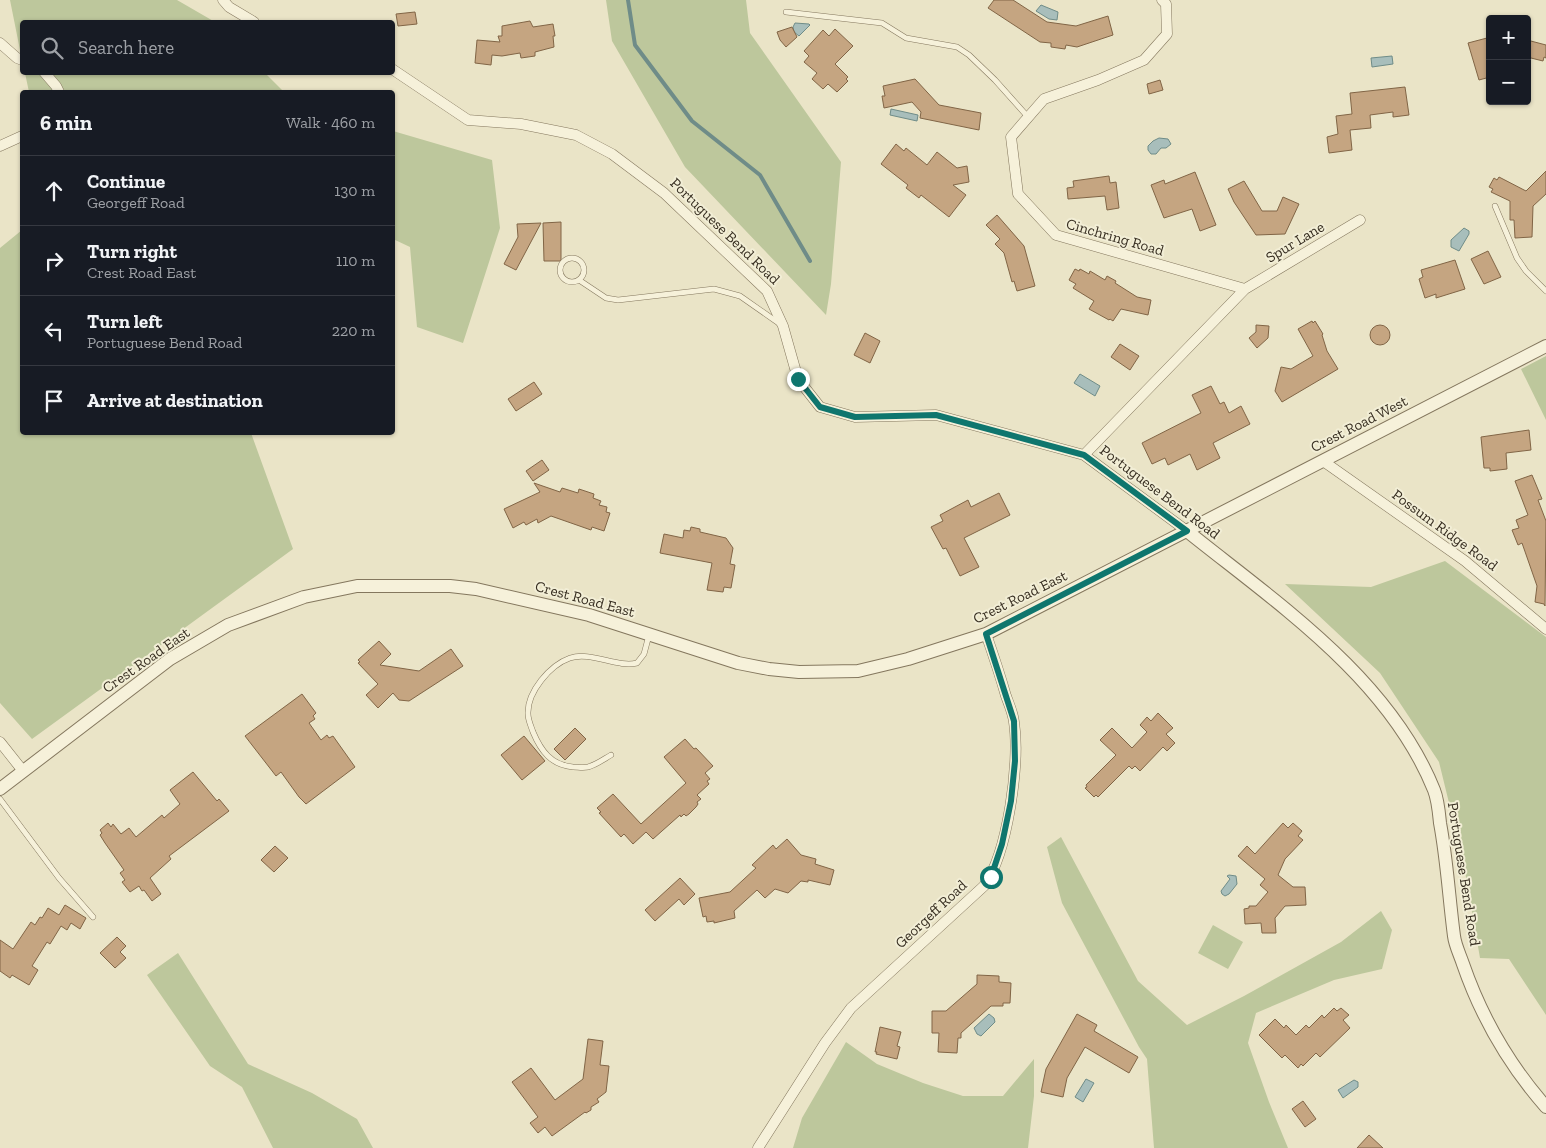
<!DOCTYPE html>
<meta charset="utf-8">
<style>
:root{--surface:#171b24;--page:#20242c;--text:#f1f3f6;--muted:#9ea1a6;--line:#363941}
body{margin:0;font-family:"Zilla Slab",serif;background:var(--page);color:var(--text)}
.controls{position:absolute;right:15px;top:15px;display:grid;overflow:hidden;border-radius:5px;box-shadow:0 1px 4px #0004}
.controls button{width:45px;height:45px;display:grid;place-items:center;padding:0;border:0;border-bottom:1px solid var(--line);background:var(--surface);color:var(--text);font:25px sans-serif}
.stop{position:absolute;width:15px;height:15px;margin:-11px;border:4px solid #0f766e;border-radius:50%;background:#fff}
.stop.end{background:#0f766e;border-color:#fff;box-shadow:0 1px 5px #0008}
.list{margin:0;padding:0;list-style:none}
h2{display:flex;justify-content:space-between;align-items:center;height:65px;margin:0;padding:0 20px;font-size:21px}
h2 small{font-size:16px;font-weight:400;color:var(--muted)}
.list li{display:grid;grid-template-columns:32px 1fr auto;gap:15px;align-items:center;box-sizing:border-box;height:70px;padding:0 20px;border-top:1px solid var(--line)}
.list b{display:block;font-size:19px;white-space:nowrap}
.list p{margin:0;font-size:16px;white-space:nowrap;color:var(--muted)}
.list em{font-size:16px;font-style:normal;color:var(--muted)}
.icon{flex:none;width:28px;height:28px;fill:none;stroke:currentColor;stroke-width:2;stroke-linecap:round;stroke-linejoin:round}
.map{position:relative;flex:none;width:1546px;height:1148px;overflow:hidden}
.search{position:absolute;background:var(--surface);box-shadow:0 1px 4px #0004;left:20px;top:20px;width:375px;height:55px;display:flex;align-items:center;gap:12px;box-sizing:border-box;padding:0 18px;border-radius:5px;color:var(--muted);font-size:19px}
.panel{position:absolute;background:var(--surface);box-shadow:0 1px 4px #0004;left:20px;top:90px;width:375px;height:345px;border-radius:5px}
.map>svg:first-child{display:block}
</style>
<div class="map">
<svg width="1546" height="1148" viewBox="0 0 1546 1148">
<rect width="100%" height="100%" fill="#eae4c7"/>
<path fill="#bdc79c" d="M10,0H177L215,22H22V60Z
M606,0H746L750,33L841,162L831,284L826,315L685,167L612,41Z
M25,73H265L284,92H29Z
M393,131L492,160L500,228L463,343L417,327L410,247L393,239Z
M22,230V432L251,433L293,549L32,739L0,703V248Z
M1546,356V420L1521,369Z
M1445,561L1546,637V1015L1509,959L1480,958L1463,860L1439,762L1380,673L1285,584L1371,587Z
M1061,837L1138,981L1187,1025L1244,996L1341,942L1381,911L1392,930L1382,969L1334,980L1256,1013L1248,1043L1269,1102L1288,1148H1154L1147,1059L1139,1047L1062,903L1047,847Z
M1213,925L1243,942L1228,969L1198,953Z
M178,953L248,1064L312,1093L357,1119L373,1148H273L242,1087L210,1066L147,975Z
M846,1042L877,1064L923,1083L963,1096H1003L1034,1059V1096L1028,1148H793L802,1118Z"/>
<path fill="#a8bebb" stroke="#6f8c88" d="M1041,5L1058,12L1057,20L1049,19L1036,11Z
M795,23L809,24L810,25L799,36L794,32L793,27Z
M1392,56L1393,64L1372,67L1371,58Z
M891,109L918,115L917,121L890,115Z
M1159,138L1168,139L1171,144L1166,148H1161L1156,154H1151L1148,150V146L1153,141Z
M1464,228L1469,231V234L1459,251L1451,247V240Z
M1080,374L1100,386L1095,396L1074,383Z
M1229,875L1236,876L1237,884L1229,894L1225,896L1222,894L1221,891L1230,879L1227,876Z
M989,1014L994,1018L995,1022L981,1036L977,1034L974,1028Z
M1086,1079L1094,1083L1083,1102L1075,1097Z
M1354,1080L1358,1082V1087L1343,1098L1338,1090Z"/>
<g fill="none" stroke-linecap="round" stroke-linejoin="round">
<path stroke="#6f8c88" stroke-width="4" d="M628,0L635,45L692,121L760,175L810,261"/>
</g>
<path fill="#c5a581" stroke="#816546" d="M994,0H1013L1047,22L1076,26L1108,16L1113,35L1077,47L1066,45L1065,49L1051,47V43L1040,42L988,8Z
M415,12L417,24L398,26L396,14Z
M530,21L533,27L553,24L555,36H553L554,47L535,52V56L521,58L520,53L502,56L492,55L491,65L475,63L477,40L500,42L498,36H502V26Z
M792,27L797,37L786,47L780,40L777,32Z
M835,29L853,46L835,64L848,77L846,79L848,81L837,92L828,84L823,89L812,79L817,73L804,62L809,56L804,51L823,30L829,36Z
M1487,38L1490,49V77L1479,80L1468,43Z
M1527,40L1546,45V58L1544,57L1543,61L1527,57Z
M915,79L939,105L981,113L979,130L920,118L921,112L912,102L884,108L882,96H885L883,86Z
M1160,80L1163,90L1149,94L1147,84Z
M1405,87L1409,115L1393,117V112L1370,115L1371,128L1350,130L1352,150L1329,153L1327,137L1338,134L1336,116L1352,114L1350,93Z
M896,144L904,151L906,148L927,165L937,152L957,168L967,166L969,182L953,185L966,195L949,217L921,195L919,198L906,188L908,185L881,164Z
M1546,171V194L1533,206L1532,237L1515,238L1514,220H1510V201L1491,192L1493,189L1489,187L1494,178L1497,180L1499,177L1526,191Z
M1195,172L1216,225L1200,231L1192,209L1164,218L1151,185L1164,180L1165,184Z
M1109,176L1110,183L1116,182L1119,208L1107,210L1105,196L1068,199L1067,188L1074,187L1073,181Z
M1244,181L1262,211H1277L1283,197L1299,204L1285,234L1256,235L1234,202L1228,189Z
M997,215L1024,246L1035,286L1017,291L1014,281L1012,282L1004,253L995,244L1000,239L986,225Z
M561,222V261H544L543,223Z
M541,223L516,270L504,264L518,237L517,224Z
M1488,251L1501,277L1484,284L1471,259Z
M1455,260L1465,289L1436,298V294L1425,298L1419,279L1423,277L1421,270Z
M1075,269L1079,271L1080,269L1089,274L1090,271L1105,280L1107,276L1116,281L1115,283L1137,297L1151,300L1148,315L1121,309L1113,321L1110,319L1109,320L1089,309L1094,301L1073,288L1076,284L1069,280Z
M1312,321L1313,323L1315,321L1323,334L1322,335L1327,351L1338,369L1282,402L1275,391L1281,367L1291,369L1313,356L1298,329Z
M1370 335a10 10 0 1 1 20 0a10 10 0 1 1-20 0Z
M1256,325L1269,326L1268,338L1257,348L1249,338L1256,332Z
M865,333L880,341L870,363L854,355Z
M1120,344L1139,356L1130,370L1111,357Z
M534,382L542,394L516,411L508,399Z
M1211,386L1220,404L1224,402L1229,413L1241,406L1250,424L1213,443L1220,458L1197,470L1190,454L1168,465L1165,458L1152,464L1142,443L1201,413L1192,395Z
M1529,430L1531,450L1506,453L1507,469L1490,471V468H1484L1481,437Z
M542,460L549,470L533,481L526,471Z
M1532,475L1542,499L1538,500L1546,521L1545,606L1544,604L1535,602L1537,586L1522,543L1518,545L1512,530L1519,528L1516,520L1528,515L1515,481Z
M534,483L560,492L562,488L578,493L579,489L594,494L593,498L601,501L599,505L607,507L606,512L610,513L604,531L592,527L591,530L551,516L538,523L537,519L526,525L524,522L513,528L504,509L540,492Z
M999,493L1010,515L964,538L979,567L960,576L946,548L943,549L931,527L943,521L940,515L968,500L971,507Z
M691,527L700,529V532L726,538L733,548L730,564L735,565L731,588L724,587L723,592L707,590L712,563L660,553L664,534L683,538L684,530L690,531Z
M379,641L391,654L380,665L419,671L451,649L463,666L409,701L399,700L393,693L378,708L366,695L378,684L358,663L360,662L358,660Z
M302,694L316,713L313,716L315,719L309,723L321,740L327,735L329,738L333,736L355,767L306,804L299,797L281,772L276,776L245,736Z
M1158,713L1173,728L1166,734L1175,743L1167,751L1163,747L1140,771L1135,766L1132,769L1129,766L1098,797L1096,795L1094,797L1085,788L1087,787L1086,785L1116,755L1100,740L1112,728L1132,748L1147,732L1140,725L1147,717L1151,721Z
M575,728L586,739L565,760L554,749Z
M524,736L545,761L522,780L501,755Z
M685,739L694,749L696,748L713,766L705,773L710,779L707,781L709,784L697,795L701,799L697,802L698,804L696,807L689,814L686,816L684,814L681,817L680,815L653,839L646,832L633,844L624,834L621,837L599,813L601,812L597,808L613,794L641,824L686,783L664,757Z
M193,772L217,801L219,799L229,811L169,856L171,859L150,878L161,894L152,901L144,890L142,891L139,886L130,892L122,882L125,880L120,873L124,870L105,843L100,835L102,833L100,830L108,823L111,827L113,824L121,834L129,828L136,837L162,815L164,818L180,804L170,790Z
M1283,823L1288,828L1293,823L1302,831L1298,836L1303,840L1285,859L1278,875L1293,887H1305L1306,905L1285,906L1275,918L1276,933H1262L1261,923L1245,924L1244,909L1249,908V906H1256L1268,892L1260,885L1265,879L1238,856L1247,846L1255,854Z
M787,839L801,855L816,859L815,864L834,870L830,885L808,880V882L801,881L788,893L775,889L765,898L757,890L734,911L735,918L714,923V921L707,922L706,916L703,917L699,898L730,892L756,868L752,865L773,845L776,849Z
M275,846L288,858L274,872L261,860Z
M680,878L695,894L684,905L679,899L655,921L645,910Z
M65,905L86,918L80,929L71,923L67,930L61,926L50,944L47,942L32,966L38,970L29,985L12,975L10,978L0,971V940L13,949L31,922L35,925L40,917L42,918L48,908L59,915Z
M117,937L126,946L120,952L126,958L115,968L100,953Z
M977,975L999,976V982L1011,983L1010,1003H1003V1006H991L961,1033V1038H958L957,1053L938,1052L939,1033H932V1011H946L977,984Z
M1334,1008L1337,1011L1341,1008L1349,1015L1343,1020L1350,1028L1320,1057L1316,1053L1303,1066L1301,1064L1298,1068L1285,1055L1282,1058L1259,1035L1275,1019L1284,1028L1286,1025L1296,1035L1306,1025L1309,1028L1322,1015L1324,1018Z
M1077,1014L1097,1025L1094,1031L1138,1057L1129,1073L1085,1047L1067,1078L1063,1097L1041,1092L1046,1069Z
M880,1027L901,1032L897,1046L900,1047L897,1059L876,1054L877,1052H875Z
M588,1039L603,1041L600,1065L609,1066L606,1092L597,1099L599,1102L591,1107V1110L586,1113L585,1112L552,1136L545,1127L538,1133L530,1123L538,1117L512,1082L531,1068L555,1100L583,1079Z
M1303,1101L1316,1119L1305,1127L1292,1109Z
M1369,1135L1383,1148H1357Z"/>
<g fill="none" stroke-linecap="round" stroke-linejoin="round">
<g stroke="#84775e" stroke-width="6">
<path id="service" d="M786,12L882,23L906,38L957,47L969,55L995,80L1028,117
M1495,206L1517,258L1526,271L1546,291
M560 270a12 12 0 1 1 24 0a12 12 0 1 1-24 0Z
M579,280L606,298L618,300L714,289L740,296L780,324
M611,755C604,759 596,765 588,767C583,768 578,767 573,767C551,765 541,751 533,732C531,726 528,720 528,714C527,692 550,665 570,658C591,651 617,668 637,663L644,654L649,635
M0,799L59,878L93,917"/>
</g>
<g stroke="#84775e" stroke-width="11">
<path id="minor" d="M223,0L229,7L254,22
M1162,0L1166,4L1167,34L1144,60L1098,80L1044,99L1011,137L1018,194L1056,235L1245,289
M0,43L17,58L22,60
M392,69L468,120L521,124L576,135L612,154L664,193L767,291L783,326L798,379L820,407L855,417L936,415L1084,455L1187,531
M44,72L56,86L59,92
M0,146L22,136
M1084,455L1245,289L1360,220
M1323,461L1465,561L1546,629
M0,742L23,771
M758,1148L825,1043L851,1008L984,886C1008,853 1020,762 1014,722C1013,713 1009,704 1006,696C1000,675 993,654 986,634"/>
</g>
<g stroke="#84775e" stroke-width="14">
<path id="tertiary" d="M1187,531C1278,604 1389,678 1434,790C1438,800 1439,813 1440,823C1447,860 1449,898 1454,936C1455,945 1460,955 1463,964C1481,1016 1510,1066 1546,1107
M0,789L170,659L228,625L304,597L357,586H450L476,589L589,615L738,663L769,669L799,672L858,671L908,659L986,634L1546,346"/>
</g>
<use href="#service" stroke="#f6f1da" stroke-width="5"/>
<use href="#minor" stroke="#f6f1da" stroke-width="10"/>
<use href="#tertiary" stroke="#f6f1da" stroke-width="12"/>
</g>
<g fill="none" stroke-linecap="round" stroke-linejoin="round">
<path stroke="#0f766e" stroke-width="6" d="M798,379L820,407L855,417L936,415L1084,455L1187,531L986,634L1014,721L1015,761L1011,801L1002,844L991,877"/>
</g>
<g text-anchor="middle" stroke-width="4" stroke-linejoin="round" paint-order="stroke">
<g font-size="15" fill="#362d20" stroke="#f2eed6">
<text transform="translate(725 231) rotate(44)" y="5">Portuguese Bend Road</text>
<text transform="translate(1115 237) rotate(16)" y="5">Cinchring Road</text>
<text transform="translate(1295 242) rotate(-31)" y="5">Spur Lane</text>
<text transform="translate(1359 424) rotate(-27)" y="5">Crest Road West</text>
<text transform="translate(1160 492) rotate(37)" y="5">Portuguese Bend Road</text>
<text transform="translate(1445 530) rotate(36)" y="5">Possum Ridge Road</text>
<text transform="translate(1020 597) rotate(-26)" y="5">Crest Road East</text>
<text transform="translate(585 599) rotate(15)" y="5">Crest Road East</text>
<text transform="translate(146 660) rotate(-35)" y="5">Crest Road East</text>
<text transform="translate(1464 874) rotate(81)" y="5">Portuguese Bend Road</text>
<text transform="translate(931 914) rotate(-43)" y="5">Georgeff Road</text>
</g>
</g>
</svg>
<div class="controls">
<button>+</button>
<button>−</button>
</div>
<div class="stop" style="left:991px;top:877px"></div>
<div class="stop end" style="left:798px;top:379px"></div>
<div class="search"><svg class="icon" aria-label="search" viewBox="0 0 24 24"><circle cx="10" cy="10" r="6"/><path d="M15 15l6 6"/></svg>Search here</div>
<section class="panel">
<h2>6 min<small>Walk · 460 m</small></h2>
<ul class="list">
<li><svg class="icon" aria-label="ahead" viewBox="0 0 24 24"><path d="M12 20V5M6 11l6-6 6 6"/></svg><div><b>Continue</b><p>Georgeff Road</p></div><em>130 m</em></li>
<li><svg class="icon" aria-label="right" viewBox="0 0 24 24"><path d="M7 20v-9h11M14 6l5 5-5 5"/></svg><div><b>Turn right</b><p>Crest Road East</p></div><em>110 m</em></li>
<li><svg class="icon" aria-label="left" viewBox="0 0 24 24"><path d="M17 20v-9H6M10 6l-5 5 5 5"/></svg><div><b>Turn left</b><p>Portuguese Bend Road</p></div><em>220 m</em></li>
<li><svg class="icon" aria-label="arrive" viewBox="0 0 24 24"><path d="M6 21V4h12l-3 4 3 4H6"/></svg><div><b>Arrive at destination</b></div></li>
</ul>
</section>
</div>
